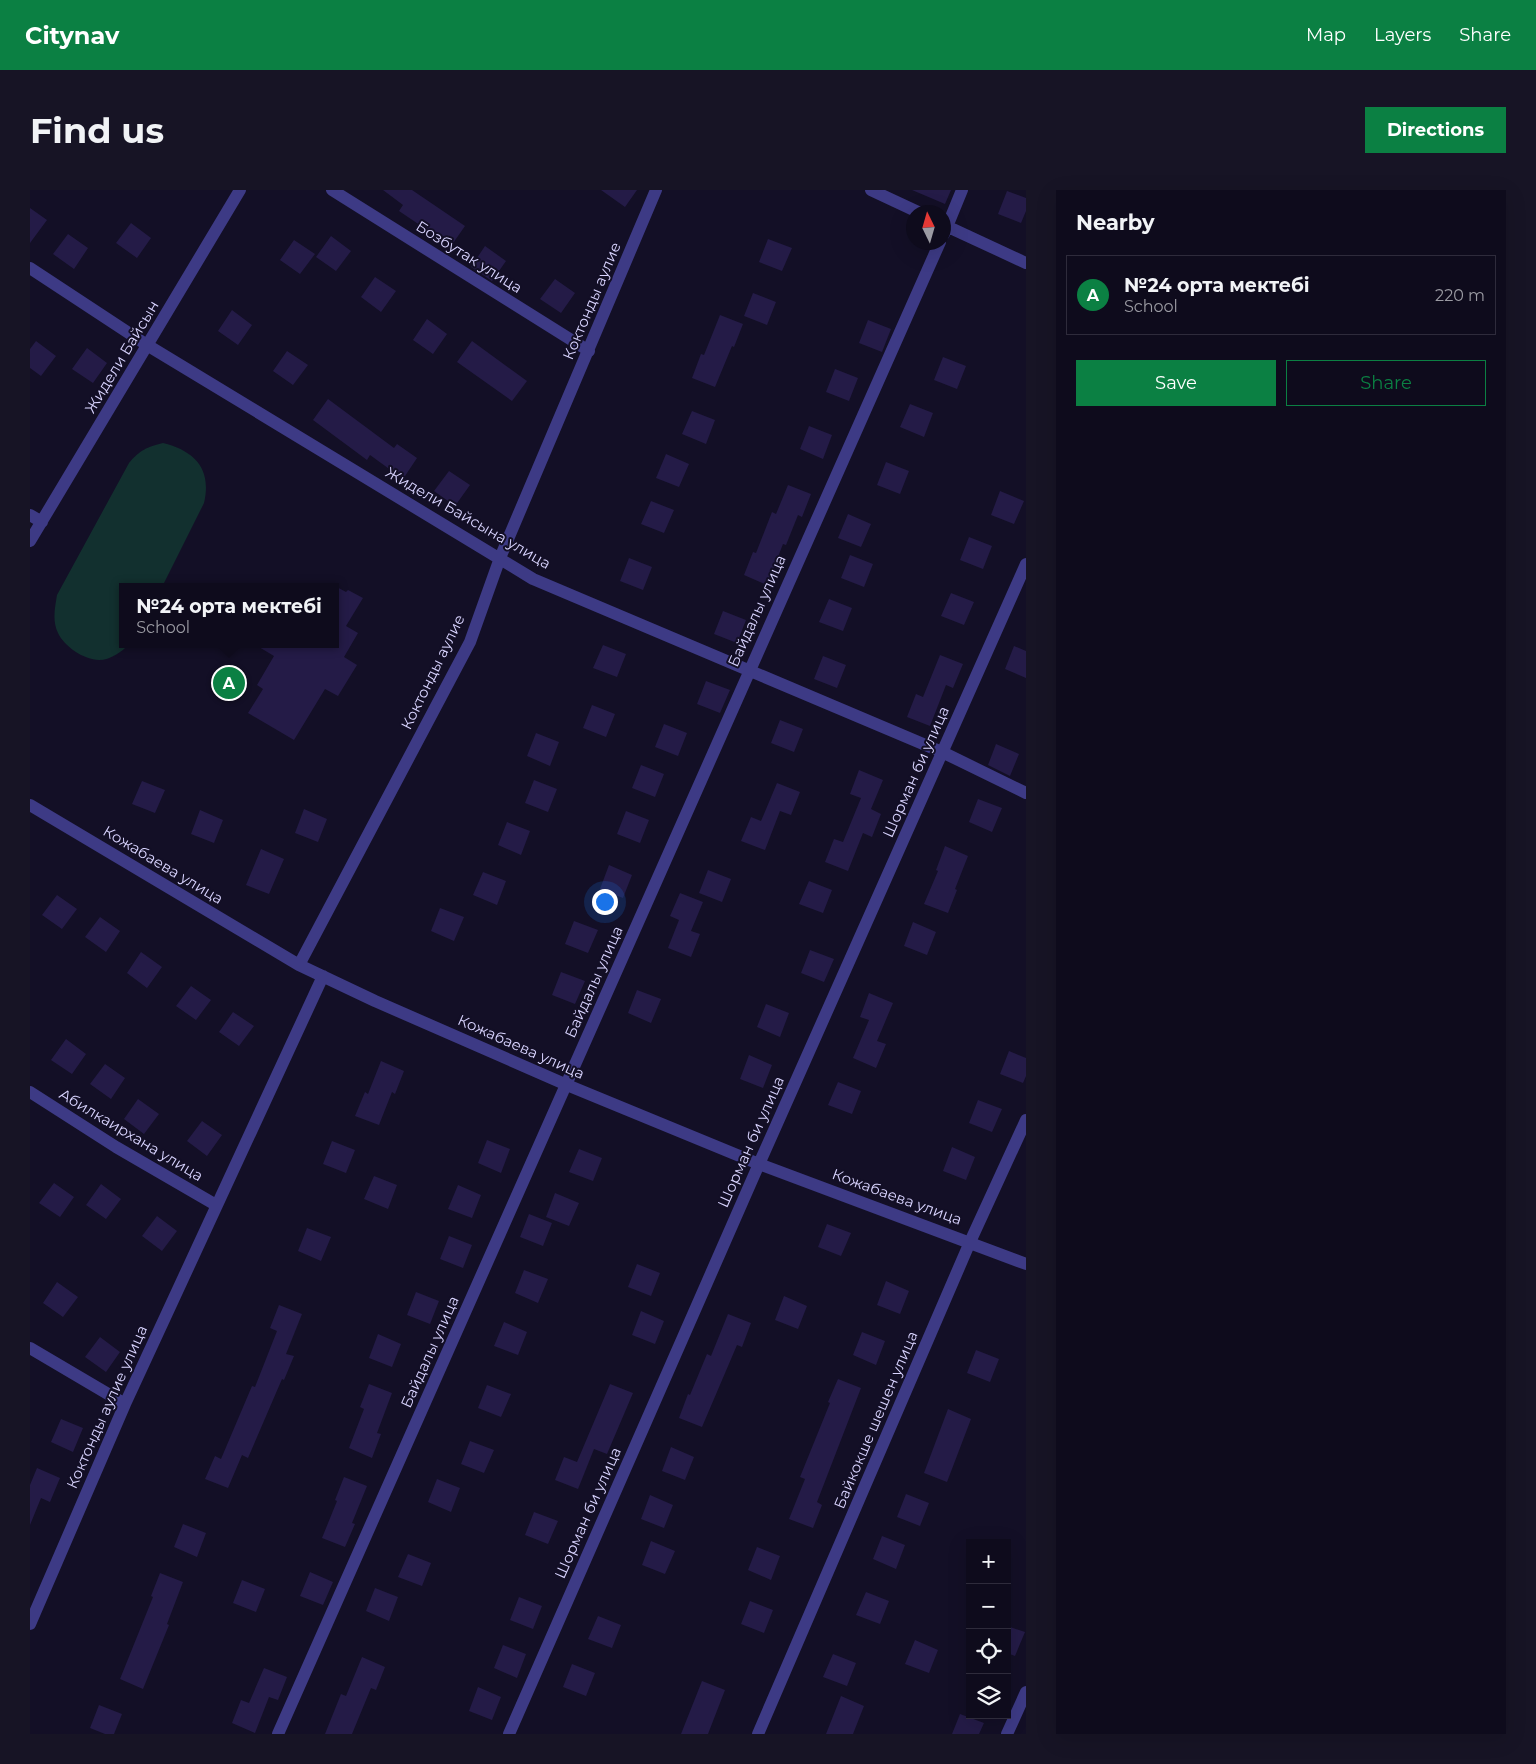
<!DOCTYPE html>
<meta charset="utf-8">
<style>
:root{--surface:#0e0b1c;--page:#171425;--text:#f1f3f6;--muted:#9b9ba3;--line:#2e2b3b;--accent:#0b8043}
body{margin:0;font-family:Montserrat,sans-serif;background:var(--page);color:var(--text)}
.controls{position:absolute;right:15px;bottom:15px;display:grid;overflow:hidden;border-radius:0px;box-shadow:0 5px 20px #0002}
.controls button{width:45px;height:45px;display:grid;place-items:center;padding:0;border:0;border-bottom:1px solid var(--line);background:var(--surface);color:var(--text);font:25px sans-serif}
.compass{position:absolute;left:876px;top:15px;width:45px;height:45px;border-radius:50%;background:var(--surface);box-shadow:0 5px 20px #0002;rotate:355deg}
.you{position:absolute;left:574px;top:711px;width:18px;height:18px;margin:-12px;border:4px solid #fff;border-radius:50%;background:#1a73e8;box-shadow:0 0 0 8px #1a73e833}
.badge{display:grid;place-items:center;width:32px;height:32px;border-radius:50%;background:var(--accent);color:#fff;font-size:16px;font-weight:700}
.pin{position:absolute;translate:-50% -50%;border:2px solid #fff;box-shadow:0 1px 5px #0006}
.popup{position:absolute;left:89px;top:393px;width:220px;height:65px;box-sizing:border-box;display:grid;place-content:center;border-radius:0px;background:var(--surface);filter:drop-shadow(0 1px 4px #0005);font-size:16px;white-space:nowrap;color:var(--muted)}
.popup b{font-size:19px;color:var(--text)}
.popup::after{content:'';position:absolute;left:50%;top:100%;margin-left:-10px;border:10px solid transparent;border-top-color:var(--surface)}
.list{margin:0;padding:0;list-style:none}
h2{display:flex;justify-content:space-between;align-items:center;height:65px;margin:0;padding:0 20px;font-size:21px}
h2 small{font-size:16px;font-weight:400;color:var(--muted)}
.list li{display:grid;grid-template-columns:32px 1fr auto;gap:15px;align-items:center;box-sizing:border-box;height:80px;margin:0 10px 10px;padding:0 10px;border:1px solid var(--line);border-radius:0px}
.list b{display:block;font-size:19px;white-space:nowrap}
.list p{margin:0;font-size:16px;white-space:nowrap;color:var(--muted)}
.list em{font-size:16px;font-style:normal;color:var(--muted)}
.actions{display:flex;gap:10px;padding:15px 20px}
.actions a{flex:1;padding:11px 0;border:1px solid var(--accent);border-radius:0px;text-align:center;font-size:18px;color:var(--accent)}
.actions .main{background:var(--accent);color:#fff}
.icon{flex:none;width:28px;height:28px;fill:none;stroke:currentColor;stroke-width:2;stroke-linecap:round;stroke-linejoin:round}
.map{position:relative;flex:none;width:996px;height:1544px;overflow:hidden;border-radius:0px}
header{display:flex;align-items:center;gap:30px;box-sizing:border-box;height:70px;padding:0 25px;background:var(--accent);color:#fff}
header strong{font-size:24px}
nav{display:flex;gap:28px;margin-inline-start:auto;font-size:18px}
.intro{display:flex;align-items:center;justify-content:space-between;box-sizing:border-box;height:120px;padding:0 30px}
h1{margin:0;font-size:35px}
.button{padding:12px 22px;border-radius:0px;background:var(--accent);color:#fff;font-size:18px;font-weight:700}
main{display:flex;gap:30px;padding:0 30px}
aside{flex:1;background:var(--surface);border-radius:0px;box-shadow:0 5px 20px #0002}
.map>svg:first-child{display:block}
</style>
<header>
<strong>Citynav</strong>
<nav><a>Map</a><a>Layers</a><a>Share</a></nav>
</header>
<div class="intro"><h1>Find us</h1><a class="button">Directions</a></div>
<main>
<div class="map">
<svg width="996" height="1544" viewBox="0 0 996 1544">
<rect width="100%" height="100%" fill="#130f26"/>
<path fill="#12302f" d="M133,253C165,261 182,279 174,313L132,397H93V454H99C92,462 80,470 69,470C54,470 34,456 28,443C22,431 25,417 27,405L99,273C110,260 117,257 133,253Z"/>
<path fill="#241b47" d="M353,0H382L435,36L421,56L369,21L373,15Z
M571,0H607L595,17Z
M882,0H921L915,14Z
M977,1L996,8V21L991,33L968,24Z
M0,18L17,30L0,53Z
M101,33L121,48L107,68L86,53Z
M38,44L58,58L44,79L23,64Z
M301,46L321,61L306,81L286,67Z
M738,49L762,58L752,81L729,72Z
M264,50L285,64L270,84L250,70Z
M455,56L476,71L462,91L441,77Z
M345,87L366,101L351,122L331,107Z
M525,89L545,103L531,123L510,109Z
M723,103L746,112L737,135L714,126Z
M202,120L222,135L208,155L188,141Z
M690,125L713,134L704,157L702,156L685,197L662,188L671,164L674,165Z
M397,129L417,144L403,164L383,150Z
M838,130L861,139L852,162L829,153Z
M6,151L26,166L11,186L0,178V159Z
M442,151L497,191L482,211L427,172Z
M57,158L77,173L63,193L42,179Z
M257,161L278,175L263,195L243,181Z
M913,167L936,176L927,199L904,190Z
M805,179L828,188L819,211L796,202Z
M298,209L364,258L367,254L387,268L373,289L340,265L337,270L283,230Z
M880,214L903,223L894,247L870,237Z
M662,221L685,230L676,254L652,244Z
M779,236L802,245L793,269L770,259Z
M636,264L659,274L649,297L626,288Z
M856,272L879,281L870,304L847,295Z
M419,281L440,295L425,316L404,301Z
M758,295L781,304L772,327L768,325L756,355L753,354L737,395L714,385L723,362L726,363L742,322L746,324Z
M970,301L994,311L984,334L961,325Z
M621,311L644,320L634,343L611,334Z
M818,324L841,334L831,357L808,348Z
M939,347L962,356L953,379L930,370Z
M820,365L843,374L834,397L811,388Z
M599,368L622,377L613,400L590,391Z
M305,396L316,402L318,400L333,408L316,436L328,443L314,467L327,475L308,506L295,499L264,550L218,523L233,499L227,495L244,466L224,454H305Z
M921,403L944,412L934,435L911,426Z
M799,409L822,418L813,441L789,432Z
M693,421L716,430L707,453L684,444Z
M573,455L596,464L587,487L563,478Z
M984,456L996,461V488L975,479Z
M910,465L933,474L923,498L916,495L900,536L877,527L886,504L893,507Z
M793,466L816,475L807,498L784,489Z
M676,491L700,500L690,523L667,514Z
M562,515L585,524L576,547L553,538Z
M750,530L773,539L764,562L741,553Z
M634,534L657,543L648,566L625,557Z
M506,543L529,552L520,576L497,566Z
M966,554L989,564L980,586L958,575Z
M611,575L634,584L625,607L602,598Z
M829,580L853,590L841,619L851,624L842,647L833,643L818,681L795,672L804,649L813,652L831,608L820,604Z
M504,590L527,599L518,622L495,613Z
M112,591L135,600L125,623L102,614Z
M747,593L770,602L761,625L750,621L735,660L711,651L721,627L731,631Z
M948,609L972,618L962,642L939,632Z
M274,619L297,629L288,652L265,643Z
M170,620L193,630L184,653L161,644Z
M596,621L619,630L610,653L587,644Z
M477,632L500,641L491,665L468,655Z
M915,656L938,666L925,699L927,700L918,723L894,714L908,681L906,680Z
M231,659L254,669L239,704L216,695Z
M579,675L602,685L593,708L570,699Z
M678,680L701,689L692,712L669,703Z
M453,682L476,691L467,715L443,705Z
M779,691L802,700L793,723L769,714Z
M650,703L673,712L661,741L670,744L661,767L638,758L649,730L640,726Z
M27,705L47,719L32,739L12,725Z
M410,718L434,727L424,751L401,741Z
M70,727L90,741L76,762L55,747Z
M544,731L568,740L558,763L535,754Z
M883,732L906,742L897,765L874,756Z
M780,760L804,769L794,792L771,783Z
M111,762L132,777L117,798L97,783Z
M531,782L555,791L545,814L522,805Z
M161,796L181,810L166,830L146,816Z
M607,800L631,809L621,833L598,823Z
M839,803L863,813L847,851L856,854L846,878L823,868L839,830L830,827Z
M736,814L759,823L750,847L727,837Z
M203,822L224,836L209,856L189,842Z
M36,849L56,864L42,884L21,870Z
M979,861L996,868V886L993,893L970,884Z
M719,865L742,875L733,898L710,889Z
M351,871L374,881L365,904L362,902L349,935L325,926L335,902L338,904Z
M75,874L95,888L81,909L60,894Z
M808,892L831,901L822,924L798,915Z
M108,909L129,924L114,944L94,929Z
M948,910L972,919L962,942L939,933Z
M172,931L192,945L177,966L157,951Z
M457,950L480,959L471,983L448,973Z
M302,951L325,960L316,983L293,974Z
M922,957L945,967L936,990L913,981Z
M549,959L572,968L563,991L539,982Z
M344,986L367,995L358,1019L334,1009Z
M24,993L44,1007L30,1027L9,1013Z
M71,994L91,1009L76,1029L56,1015Z
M428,995L451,1005L442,1028L418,1019Z
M525,1003L549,1013L539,1036L516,1027Z
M499,1024L522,1033L513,1056L490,1047Z
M127,1026L147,1041L132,1061L112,1046Z
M797,1034L821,1043L811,1066L788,1057Z
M277,1038L301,1047L291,1071L268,1061Z
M419,1046L442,1055L433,1078L410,1069Z
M607,1074L630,1083L621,1106L598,1097Z
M494,1080L518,1089L508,1113L485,1103Z
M856,1091L879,1101L870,1124L847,1115Z
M27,1092L48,1107L33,1127L13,1113Z
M386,1102L409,1111L400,1134L377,1125Z
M754,1106L777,1116L768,1139L745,1130Z
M249,1115L272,1124L256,1164L264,1166L254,1190L252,1189L218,1268L212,1265L198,1298L175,1289L185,1266L191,1269L222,1196L225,1197L247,1141L240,1138Z
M611,1121L634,1131L625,1154L602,1145Z
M698,1124L721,1133L712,1157L707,1155L672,1237L649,1228L658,1204L660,1205L677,1164L681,1166Z
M474,1132L497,1142L488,1165L464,1156Z
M832,1142L855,1151L846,1175L823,1165Z
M348,1144L371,1154L362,1177L339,1168Z
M70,1147L90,1162L76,1182L55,1167Z
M946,1160L969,1169L960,1192L937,1183Z
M808,1189L831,1198L787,1312L792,1315L783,1338L759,1329L775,1289L770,1287L800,1213L798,1212Z
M339,1194L362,1203L347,1243L351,1244L342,1268L319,1258L334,1219L330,1217Z
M580,1194L603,1203L577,1264L564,1259L548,1299L525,1290L534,1267L547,1272Z
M457,1195L481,1204L471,1227L448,1218Z
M918,1219L941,1229L917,1292L894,1283Z
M31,1229L53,1238L43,1262L21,1252Z
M440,1251L464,1260L454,1283L431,1274Z
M641,1257L664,1267L655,1290L632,1281Z
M7,1278L30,1288L20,1312L11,1308L0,1335V1295Z
M314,1287L337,1296L322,1333L325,1334L315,1357L292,1348L307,1311L305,1310Z
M407,1289L430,1298L421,1322L398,1312Z
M876,1304L899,1313L890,1336L867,1327Z
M620,1305L643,1315L634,1338L611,1329Z
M504,1322L528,1331L518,1354L495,1345Z
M153,1334L176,1343L167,1367L144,1357Z
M852,1346L875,1355L866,1379L843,1369Z
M621,1351L645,1361L635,1384L612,1375Z
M727,1357L750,1366L741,1390L718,1380Z
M378,1364L401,1373L392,1396L368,1387Z
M280,1382L303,1392L293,1415L270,1406Z
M130,1383L153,1392L137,1434L139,1435L113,1499L90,1489L123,1407L121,1406Z
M212,1390L235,1399L226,1422L203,1413Z
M345,1398L368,1407L359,1431L336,1421Z
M836,1402L859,1411L850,1434L826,1425Z
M489,1407L512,1416L503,1439L480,1430Z
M720,1411L743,1420L734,1443L711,1434Z
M568,1426L591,1435L582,1458L558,1449Z
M977,1436L995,1442L985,1466L977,1463Z
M885,1450L908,1460L899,1483L875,1474Z
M473,1455L496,1464L487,1488L464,1478Z
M803,1464L826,1473L817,1496L793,1487Z
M332,1467L355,1477L346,1500L341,1498L322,1544H295L311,1504L316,1506Z
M542,1474L565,1483L556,1506L533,1497Z
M234,1478L257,1487L248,1510L239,1507L225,1543L202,1533L211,1510L219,1513Z
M672,1491L695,1500L678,1544H651Z
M448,1497L471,1507L462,1530L439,1521Z
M811,1506L834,1516L823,1544H796Z
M69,1515L92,1524L84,1544H75L60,1538Z
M930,1524L954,1533L949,1544H922Z"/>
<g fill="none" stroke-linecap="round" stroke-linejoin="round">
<path stroke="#3d3a85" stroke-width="12" d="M302,0L559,161
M841,0L888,22
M914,35L996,73
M914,44L932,0
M0,78L117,155L503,389L912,562L996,603
M0,325L12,332
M0,351L210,0
M0,615L269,775L345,811L537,895L729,974L996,1074
M269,775L440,452L470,368L626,0
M0,902L86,957L186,1015
M0,1158L95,1214
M0,1434L95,1214L293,786
M248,1544C469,1047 687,549 910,52
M479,1544L729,974L996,374
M728,1544L940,1052L996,930
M977,1544L996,1502"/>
</g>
<g text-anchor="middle" stroke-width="4" stroke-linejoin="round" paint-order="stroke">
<g font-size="15" fill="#d9d4ff" stroke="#130f26">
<text transform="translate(439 67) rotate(32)" y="5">Бозбутак улица</text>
<text transform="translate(562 111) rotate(-67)" y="5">Коктонды аулие</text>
<text transform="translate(92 167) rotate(-59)" y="5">Жидели Байсын</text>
<text transform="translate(438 328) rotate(30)" y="5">Жидели Байсына улица</text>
<text transform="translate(727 421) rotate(-66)" y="5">Байдалы улица</text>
<text transform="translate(403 482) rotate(-64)" y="5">Коктонды аулие</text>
<text transform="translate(886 582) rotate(-66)" y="5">Шорман би улица</text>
<text transform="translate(133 675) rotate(31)" y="5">Кожабаева улица</text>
<text transform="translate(564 792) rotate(-66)" y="5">Байдалы улица</text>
<text transform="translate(491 857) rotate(24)" y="5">Кожабаева улица</text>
<text transform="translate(101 945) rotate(31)" y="5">Абилкаирхана улица</text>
<text transform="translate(721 952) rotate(-66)" y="5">Шорман би улица</text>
<text transform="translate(867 1007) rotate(20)" y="5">Кожабаева улица</text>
<text transform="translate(400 1162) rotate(-66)" y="5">Байдалы улица</text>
<text transform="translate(77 1217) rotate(-66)" y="5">Коктонды аулие улица</text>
<text transform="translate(846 1230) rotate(-67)" y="5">Байкокше шешен улица</text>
<text transform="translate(558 1323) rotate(-66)" y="5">Шорман би улица</text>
</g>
</g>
</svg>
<div class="controls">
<button>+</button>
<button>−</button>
<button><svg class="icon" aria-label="locate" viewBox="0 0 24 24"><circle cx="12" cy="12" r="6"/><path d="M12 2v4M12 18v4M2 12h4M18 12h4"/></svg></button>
<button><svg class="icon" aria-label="layers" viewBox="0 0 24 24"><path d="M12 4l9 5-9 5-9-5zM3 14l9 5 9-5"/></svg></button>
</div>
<svg class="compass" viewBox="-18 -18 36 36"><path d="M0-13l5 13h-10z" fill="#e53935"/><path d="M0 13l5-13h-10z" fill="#9b9ba3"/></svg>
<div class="you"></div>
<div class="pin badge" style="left:199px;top:493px">A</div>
<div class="popup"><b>№24 орта мектебі</b>School</div>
</div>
<aside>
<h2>Nearby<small></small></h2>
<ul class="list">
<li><span class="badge">A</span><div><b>№24 орта мектебі</b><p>School</p></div><em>220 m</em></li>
</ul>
<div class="actions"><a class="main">Save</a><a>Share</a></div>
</aside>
</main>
